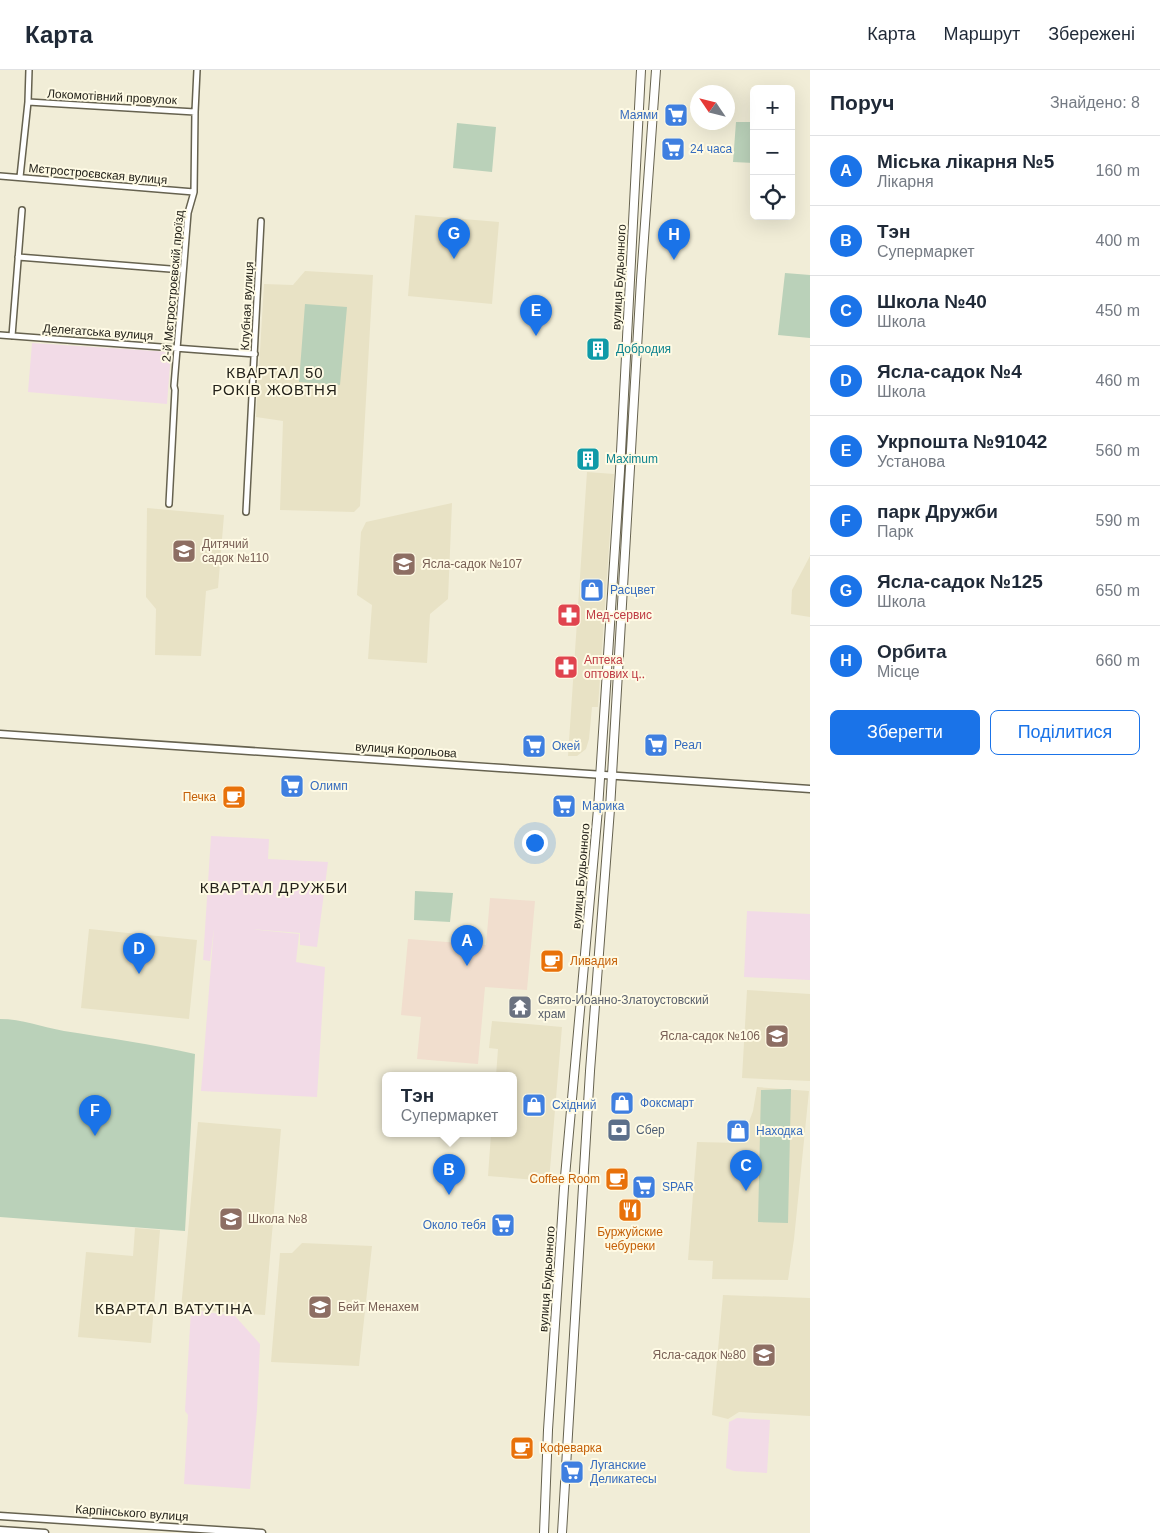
<!DOCTYPE html>
<html lang="uk">
<meta charset="utf-8">
<style>
:root{--surface:#fff;--page:#f6f6f7;--text:#1f2937;--muted:#747a83;--line:#e0e1e3;--accent:#1a73e8}
body{margin:0;font-family:Arial,sans-serif;background:var(--page);color:var(--text)}
.controls{position:absolute;right:15px;top:15px;display:grid;overflow:hidden;border-radius:8px;box-shadow:0 5px 20px #0002}
.controls button{width:45px;height:45px;display:grid;place-items:center;padding:0;border:0;border-bottom:1px solid var(--line);background:var(--surface);color:var(--text);font:25px sans-serif}
.compass{position:absolute;left:690px;top:15px;width:45px;height:45px;border-radius:50%;background:var(--surface);box-shadow:0 5px 20px #0002;rotate:305deg}
.you{position:absolute;left:534px;top:772px;width:18px;height:18px;margin:-12px;border:4px solid #fff;border-radius:50%;background:#1a73e8;box-shadow:0 0 0 8px #1a73e833}
.badge{display:grid;place-items:center;width:32px;height:32px;border-radius:50%;background:var(--accent);color:#fff;font-size:16px;font-weight:700}
.pin{position:absolute;translate:-50% -41px;filter:drop-shadow(0 1px 2px #0008)}
.pin::after{content:'';position:absolute;top:26px;width:18px;height:15px;background:inherit;clip-path:polygon(0 0,100% 0,50% 100%)}
.popup{position:absolute;left:382px;top:1002px;width:135px;height:65px;box-sizing:border-box;display:grid;place-content:center;border-radius:8px;background:var(--surface);filter:drop-shadow(0 1px 4px #0005);font-size:16px;white-space:nowrap;color:var(--muted)}
.popup b{font-size:19px;color:var(--text)}
.popup::after{content:'';position:absolute;left:50%;top:100%;margin-left:-10px;border:10px solid transparent;border-top-color:var(--surface)}
.list{margin:0;padding:0;list-style:none}
h2{display:flex;justify-content:space-between;align-items:center;height:65px;margin:0;padding:0 20px;font-size:21px}
h2 small{font-size:16px;font-weight:400;color:var(--muted)}
.list li{display:grid;grid-template-columns:32px 1fr auto;gap:15px;align-items:center;box-sizing:border-box;height:70px;padding:0 20px;border-top:1px solid var(--line)}
.list b{display:block;font-size:19px;white-space:nowrap}
.list p{margin:0;font-size:16px;white-space:nowrap;color:var(--muted)}
.list em{font-size:16px;font-style:normal;color:var(--muted)}
.actions{display:flex;gap:10px;padding:15px 20px}
.actions a{flex:1;padding:11px 0;border:1px solid var(--accent);border-radius:8px;text-align:center;font-size:18px;color:var(--accent)}
.actions .main{background:var(--accent);color:#fff}
.icon{flex:none;width:28px;height:28px;fill:none;stroke:currentColor;stroke-width:2;stroke-linecap:round;stroke-linejoin:round}
.map{position:relative;flex:none;width:810px;height:1463px;overflow:hidden}
header{display:flex;align-items:center;gap:30px;box-sizing:border-box;height:70px;padding:0 25px;background:var(--surface);border-bottom:1px solid var(--line)}
header strong{font-size:24px}
nav{display:flex;gap:28px;margin-inline-start:auto;font-size:18px}
main{display:flex}
aside{flex:1;background:var(--surface)}
.map>svg:first-child{display:block}
</style>
<header>
<strong>Карта</strong>
<nav><a>Карта</a><a>Маршрут</a><a>Збережені</a></nav>
</header>
<main>
<div class="map">
<svg width="810" height="1463" viewBox="0 0 810 1463">
<rect width="100%" height="100%" fill="#f1edd7"/>
<path fill="#e8e2c5" d="M415,145L499,152L492,234L408,226Z
M305,201L373,205L360,436L354,442L280,440L283,351L256,347L264,214L293,215Z
M587,402L614,404L598,637H592L589,669L586,679L577,686H568Z
M452,433L448,529L430,544L427,593L368,589L372,535L357,525L361,462L366,452Z
M147,438L224,445L218,518L206,521L201,586L155,585L156,539L146,527Z
M810,486V547L791,544L792,520Z
M89,859L197,870L189,949L81,938Z
M747,920L810,924V1011L742,1008Z
M492,951L562,957L549,1111L488,1106L491,1064H513V1006H496L498,979L489,978Z
M757,1017L809,1021L794,1169L788,1210L712,1209L713,1191L688,1190L697,1072L741,1073L753,1041Z
M198,1052L281,1059L265,1245L181,1239Z
M135,1158L160,1160L151,1273L78,1267L86,1182L133,1186Z
M302,1173L372,1176L359,1296L271,1292L280,1183H292Z
M723,1225L810,1228V1346L739,1342L728,1349L712,1345Z"/>
<path fill="#f2dbe7" d="M32,273L171,282L167,334L28,322Z
M211,766L269,769L268,789L328,792L317,877L300,875V863L250,859L299,864L296,892L325,897L317,1027L201,1021L214,857L210,891L203,890Z
M747,841L810,844V910L744,907Z
M191,1240L235,1246L260,1274L257,1340L250,1419L184,1414L188,1345L185,1341Z
M737,1348L770,1350L767,1403L734,1401L726,1398L729,1352Z"/>
<path fill="#f1dece" d="M490,828L535,831L527,920L485,917L478,994L417,989L421,947L401,945L408,869L486,875Z"/>
<path fill="#bad1b9" d="M736,52H754V93L733,92Z
M457,53L496,57L492,102L453,98Z
M785,203L810,205V268L778,265Z
M305,234L347,237L340,315L299,312Z
M415,821L453,823L450,852L414,850Z
M0,949C22,949 42,957 64,961C108,968 152,974 195,984L185,1161L0,1147Z
M791,1019L788,1153L758,1152L761,1020Z"/>
<g fill="none" stroke-linecap="round" stroke-linejoin="round">
<g stroke="#66624f" stroke-width="8">
<path id="minor" d="M28,32L195,42
M0,106L194,122
M20,107L28,32L29,0
M18,187L183,200
M0,265L255,284
M12,266L22,140
M169,434L175,320L174,316L188,143L194,122L195,42L197,0
M246,442L261,151"/>
</g>
<g stroke="#66624f" stroke-width="9">
<path id="tertiary" d="M0,664L810,719
M0,1446L262,1463
M0,1460L45,1463"/>
</g>
<g stroke="#66624f" stroke-width="10">
<path id="secondary" d="M544,1463L548,1360L564,1118L598,739L620,401L641,0
M562,1463L590,1001L610,739L641,210L656,0"/>
</g>
<use href="#minor" stroke="#fff" stroke-width="5"/>
<use href="#tertiary" stroke="#fff" stroke-width="6"/>
<use href="#secondary" stroke="#fff" stroke-width="8"/>
</g>
<defs>
<g id="supermarket-square" transform="scale(1.25)"><rect x="-9" y="-9" width="18" height="18" rx="4" fill="#3f7fe0" stroke="#fefae4"/><path d="M-6-5.5h2.5l.6 2H6L4.5 2H-2.5L-4.4-4H-6ZM-1.5 3.2a1.3 1.3 0 1 0 .1 0ZM3 3.2a1.3 1.3 0 1 0 .1 0Z" fill="#fff"/></g>
<g id="building-square" transform="scale(1.25)"><rect x="-9" y="-9" width="18" height="18" rx="4" fill="#0f9aa8" stroke="#fefae4"/><path d="M-4-6H4V6H1V3H-1V6H-4ZM-2.5-4.3h1.7v1.8h-1.7ZM.8-4.3h1.7v1.8H.8ZM-2.5-1h1.7V.8h-1.7ZM.8-1h1.7V.8H.8Z" fill="#fff"/></g>
<g id="school-square" transform="scale(1.25)"><rect x="-9" y="-9" width="18" height="18" rx="4" fill="#8d6e63" stroke="#fefae4"/><path d="M0-5L7-2L0 1L-7-2ZM-4 1L0 2.5L4 1V4Q0 6-4 4Z" fill="#fff"/></g>
<g id="shop-square" transform="scale(1.25)"><rect x="-9" y="-9" width="18" height="18" rx="4" fill="#3f7fe0" stroke="#fefae4"/><path d="M-5-2.5h2.3a2.7 3.5 0 0 1 5.4 0H5L5.5 6h-11ZM-1.5-2.5h3a1.5 2.3 0 0 0-3 0Z" fill="#fff"/></g>
<g id="pharmacy-square" transform="scale(1.25)"><rect x="-9" y="-9" width="18" height="18" rx="4" fill="#e0444e" stroke="#fefae4"/><path d="M-2-6h4v4h4v4h-4v4h-4v-4h-4v-4h4Z" fill="#fff"/></g>
<g id="cafe-square" transform="scale(1.25)"><rect x="-9" y="-9" width="18" height="18" rx="4" fill="#e8710a" stroke="#fefae4"/><path d="M-5.5-4.5H6V0H3Q3 3.5 0 3.5H-2.5Q-5.5 3.5-5.5 0ZM3-3.2v2h1.7v-2ZM-6 4.5H4V6H-6Z" fill="#fff"/></g>
<g id="temple-square" transform="scale(1.25)"><rect x="-9" y="-9" width="18" height="18" rx="4" fill="#6b7280" stroke="#fefae4"/><path d="M0-6L5-2H3V0L6.5 2.5H4V6H1.5V3h-3V6H-4V2.5H-6.5L-3 0V-2H-5Z" fill="#fff"/></g>
<g id="bank-square" transform="scale(1.25)"><rect x="-9" y="-9" width="18" height="18" rx="4" fill="#5c6f8a" stroke="#fefae4"/><path d="M-6-4H6V4H-6ZM0-2.3a2.3 2.3 0 1 0 0 4.6a2.3 2.3 0 1 0 0-4.6Z" fill="#fff"/></g>
<g id="restaurant-square" transform="scale(1.25)"><rect x="-9" y="-9" width="18" height="18" rx="4" fill="#e8710a" stroke="#fefae4"/><path d="M-5-6h1v4h1v-4h1v4h1v-4h1v5L-1.5 .5V6h-2V.5L-5-1ZM5-6V6H3V1.5H1.5Q1.5-4 5-6Z" fill="#fff"/></g>
</defs>
<g fill-rule="evenodd">
<use href="#supermarket-square" x="676" y="45"/>
<use href="#supermarket-square" x="673" y="79"/>
<use href="#building-square" x="598" y="279"/>
<use href="#building-square" x="588" y="389"/>
<use href="#school-square" x="184" y="481"/>
<use href="#school-square" x="404" y="494"/>
<use href="#shop-square" x="592" y="520"/>
<use href="#pharmacy-square" x="569" y="545"/>
<use href="#pharmacy-square" x="566" y="597"/>
<use href="#supermarket-square" x="656" y="675"/>
<use href="#supermarket-square" x="534" y="676"/>
<use href="#supermarket-square" x="292" y="716"/>
<use href="#cafe-square" x="234" y="727"/>
<use href="#supermarket-square" x="564" y="736"/>
<use href="#cafe-square" x="552" y="891"/>
<use href="#temple-square" x="520" y="937"/>
<use href="#school-square" x="777" y="966"/>
<use href="#shop-square" x="622" y="1033"/>
<use href="#shop-square" x="534" y="1035"/>
<use href="#bank-square" x="619" y="1060"/>
<use href="#shop-square" x="738" y="1061"/>
<use href="#cafe-square" x="617" y="1109"/>
<use href="#supermarket-square" x="644" y="1117"/>
<use href="#restaurant-square" x="630" y="1140"/>
<use href="#school-square" x="231" y="1149"/>
<use href="#supermarket-square" x="503" y="1155"/>
<use href="#school-square" x="320" y="1237"/>
<use href="#school-square" x="764" y="1285"/>
<use href="#cafe-square" x="522" y="1378"/>
<use href="#supermarket-square" x="572" y="1402"/>
</g>
<g text-anchor="middle" stroke-width="4" stroke-linejoin="round" paint-order="stroke">
<g font-size="12" fill="#24221a" stroke="#fefae4">
<text transform="translate(112 27) rotate(3)" y="4">Локомотівний провулок</text>
<text transform="translate(98 104) rotate(5)" y="4">Мєтростроєвская вулиця</text>
<text transform="translate(619 207) rotate(-87)" y="4">вулиця Будьонного</text>
<text transform="translate(173 216) rotate(-85)" y="4">2-й Мєтростроєвскій проїзд</text>
<text transform="translate(247 236) rotate(-87)" y="4">Клубная вулиця</text>
<text transform="translate(98 262) rotate(4)" y="4">Делегатська вулиця</text>
<text transform="translate(406 680) rotate(4)" y="4">вулиця Корольова</text>
<text transform="translate(581 806) rotate(-85)" y="4">вулиця Будьонного</text>
<text transform="translate(547 1209) rotate(-86)" y="4">вулиця Будьонного</text>
<text transform="translate(132 1443) rotate(4)" y="4">Карпінського вулиця</text>
</g>
<g font-size="12" fill="#366cbe" stroke="#fefae4" text-anchor="start">
<text x="658" y="49" text-anchor="end">Маями</text>
<text x="690" y="83">24 часа</text>
<text x="610" y="524">Расцвет</text>
<text x="674" y="679">Реал</text>
<text x="552" y="680">Окей</text>
<text x="310" y="720">Олимп</text>
<text x="582" y="740">Марика</text>
<text x="640" y="1037">Фоксмарт</text>
<text x="552" y="1039">Східний</text>
<text x="756" y="1065">Находка</text>
<text x="662" y="1121">SPAR</text>
<text x="486" y="1159" text-anchor="end">Около тебя</text>
<text x="590" y="1399">Луганские<tspan x="590" dy="14">Деликатесы</tspan></text>
</g>
<g font-size="12" fill="#0d838f" stroke="#fefae4" text-anchor="start">
<text x="616" y="283">Добродия</text>
<text x="606" y="393">Maximum</text>
</g>
<g font-size="12" fill="#785e54" stroke="#fefae4" text-anchor="start">
<text x="202" y="478">Дитячий<tspan x="202" dy="14">садок №110</tspan></text>
<text x="422" y="498">Ясла-садок №107</text>
<text x="760" y="970" text-anchor="end">Ясла-садок №106</text>
<text x="248" y="1153">Школа №8</text>
<text x="338" y="1241">Бейт Менахем</text>
<text x="746" y="1289" text-anchor="end">Ясла-садок №80</text>
</g>
<g font-size="12" fill="#be3a42" stroke="#fefae4" text-anchor="start">
<text x="586" y="549">Мед-сервис</text>
<text x="584" y="594">Аптека<tspan x="584" dy="14">оптових ц‥</tspan></text>
</g>
<g font-size="12" fill="#c56008" stroke="#fefae4" text-anchor="end">
<text x="216" y="731">Печка</text>
<text x="570" y="895" text-anchor="start">Ливадия</text>
<text x="600" y="1113">Coffee Room</text>
<text x="630" y="1166" text-anchor="middle">Буржуйские<tspan x="630" dy="14">чебуреки</tspan></text>
<text x="540" y="1382" text-anchor="start">Кофеварка</text>
</g>
<g font-size="12" fill="#5b616d" stroke="#fefae4" text-anchor="start">
<text x="538" y="934">Свято-Иоанно-Златоустовский<tspan x="538" dy="14">храм</tspan></text>
</g>
<g font-size="12" fill="#4e5e75" stroke="#fefae4" text-anchor="start">
<text x="636" y="1064">Сбер</text>
</g>
<g font-size="15" letter-spacing="1" fill="#24221a" stroke="#fefae4">
<text x="275" y="308">КВАРТАЛ 50<tspan x="275" dy="17">РОКІВ ЖОВТНЯ</tspan></text>
<text x="274" y="823">КВАРТАЛ ДРУЖБИ</text>
<text x="174" y="1244">КВАРТАЛ ВАТУТІНА</text>
</g>
</g>
</svg>
<div class="controls">
<button>+</button>
<button>−</button>
<button><svg class="icon" aria-label="locate" viewBox="0 0 24 24"><circle cx="12" cy="12" r="6"/><path d="M12 2v4M12 18v4M2 12h4M18 12h4"/></svg></button>
</div>
<svg class="compass" viewBox="-18 -18 36 36"><path d="M0-13l5 13h-10z" fill="#e53935"/><path d="M0 13l5-13h-10z" fill="#747a83"/></svg>
<div class="you"></div>
<div class="pin badge" style="left:467px;top:896px">A</div>
<div class="pin badge" style="left:449px;top:1125px">B</div>
<div class="popup"><b>Тэн</b>Супермаркет</div>
<div class="pin badge" style="left:746px;top:1121px">C</div>
<div class="pin badge" style="left:139px;top:904px">D</div>
<div class="pin badge" style="left:536px;top:266px">E</div>
<div class="pin badge" style="left:95px;top:1066px">F</div>
<div class="pin badge" style="left:454px;top:189px">G</div>
<div class="pin badge" style="left:674px;top:190px">H</div>
</div>
<aside>
<h2>Поруч<small>Знайдено: 8</small></h2>
<ul class="list">
<li><span class="badge">A</span><div><b>Міська лікарня №5</b><p>Лікарня</p></div><em>160 m</em></li>
<li><span class="badge">B</span><div><b>Тэн</b><p>Супермаркет</p></div><em>400 m</em></li>
<li><span class="badge">C</span><div><b>Школа №40</b><p>Школа</p></div><em>450 m</em></li>
<li><span class="badge">D</span><div><b>Ясла-садок №4</b><p>Школа</p></div><em>460 m</em></li>
<li><span class="badge">E</span><div><b>Укрпошта №91042</b><p>Установа</p></div><em>560 m</em></li>
<li><span class="badge">F</span><div><b>парк Дружби</b><p>Парк</p></div><em>590 m</em></li>
<li><span class="badge">G</span><div><b>Ясла-садок №125</b><p>Школа</p></div><em>650 m</em></li>
<li><span class="badge">H</span><div><b>Орбита</b><p>Місце</p></div><em>660 m</em></li>
</ul>
<div class="actions"><a class="main">Зберегти</a><a>Поділитися</a></div>
</aside>
</main>
